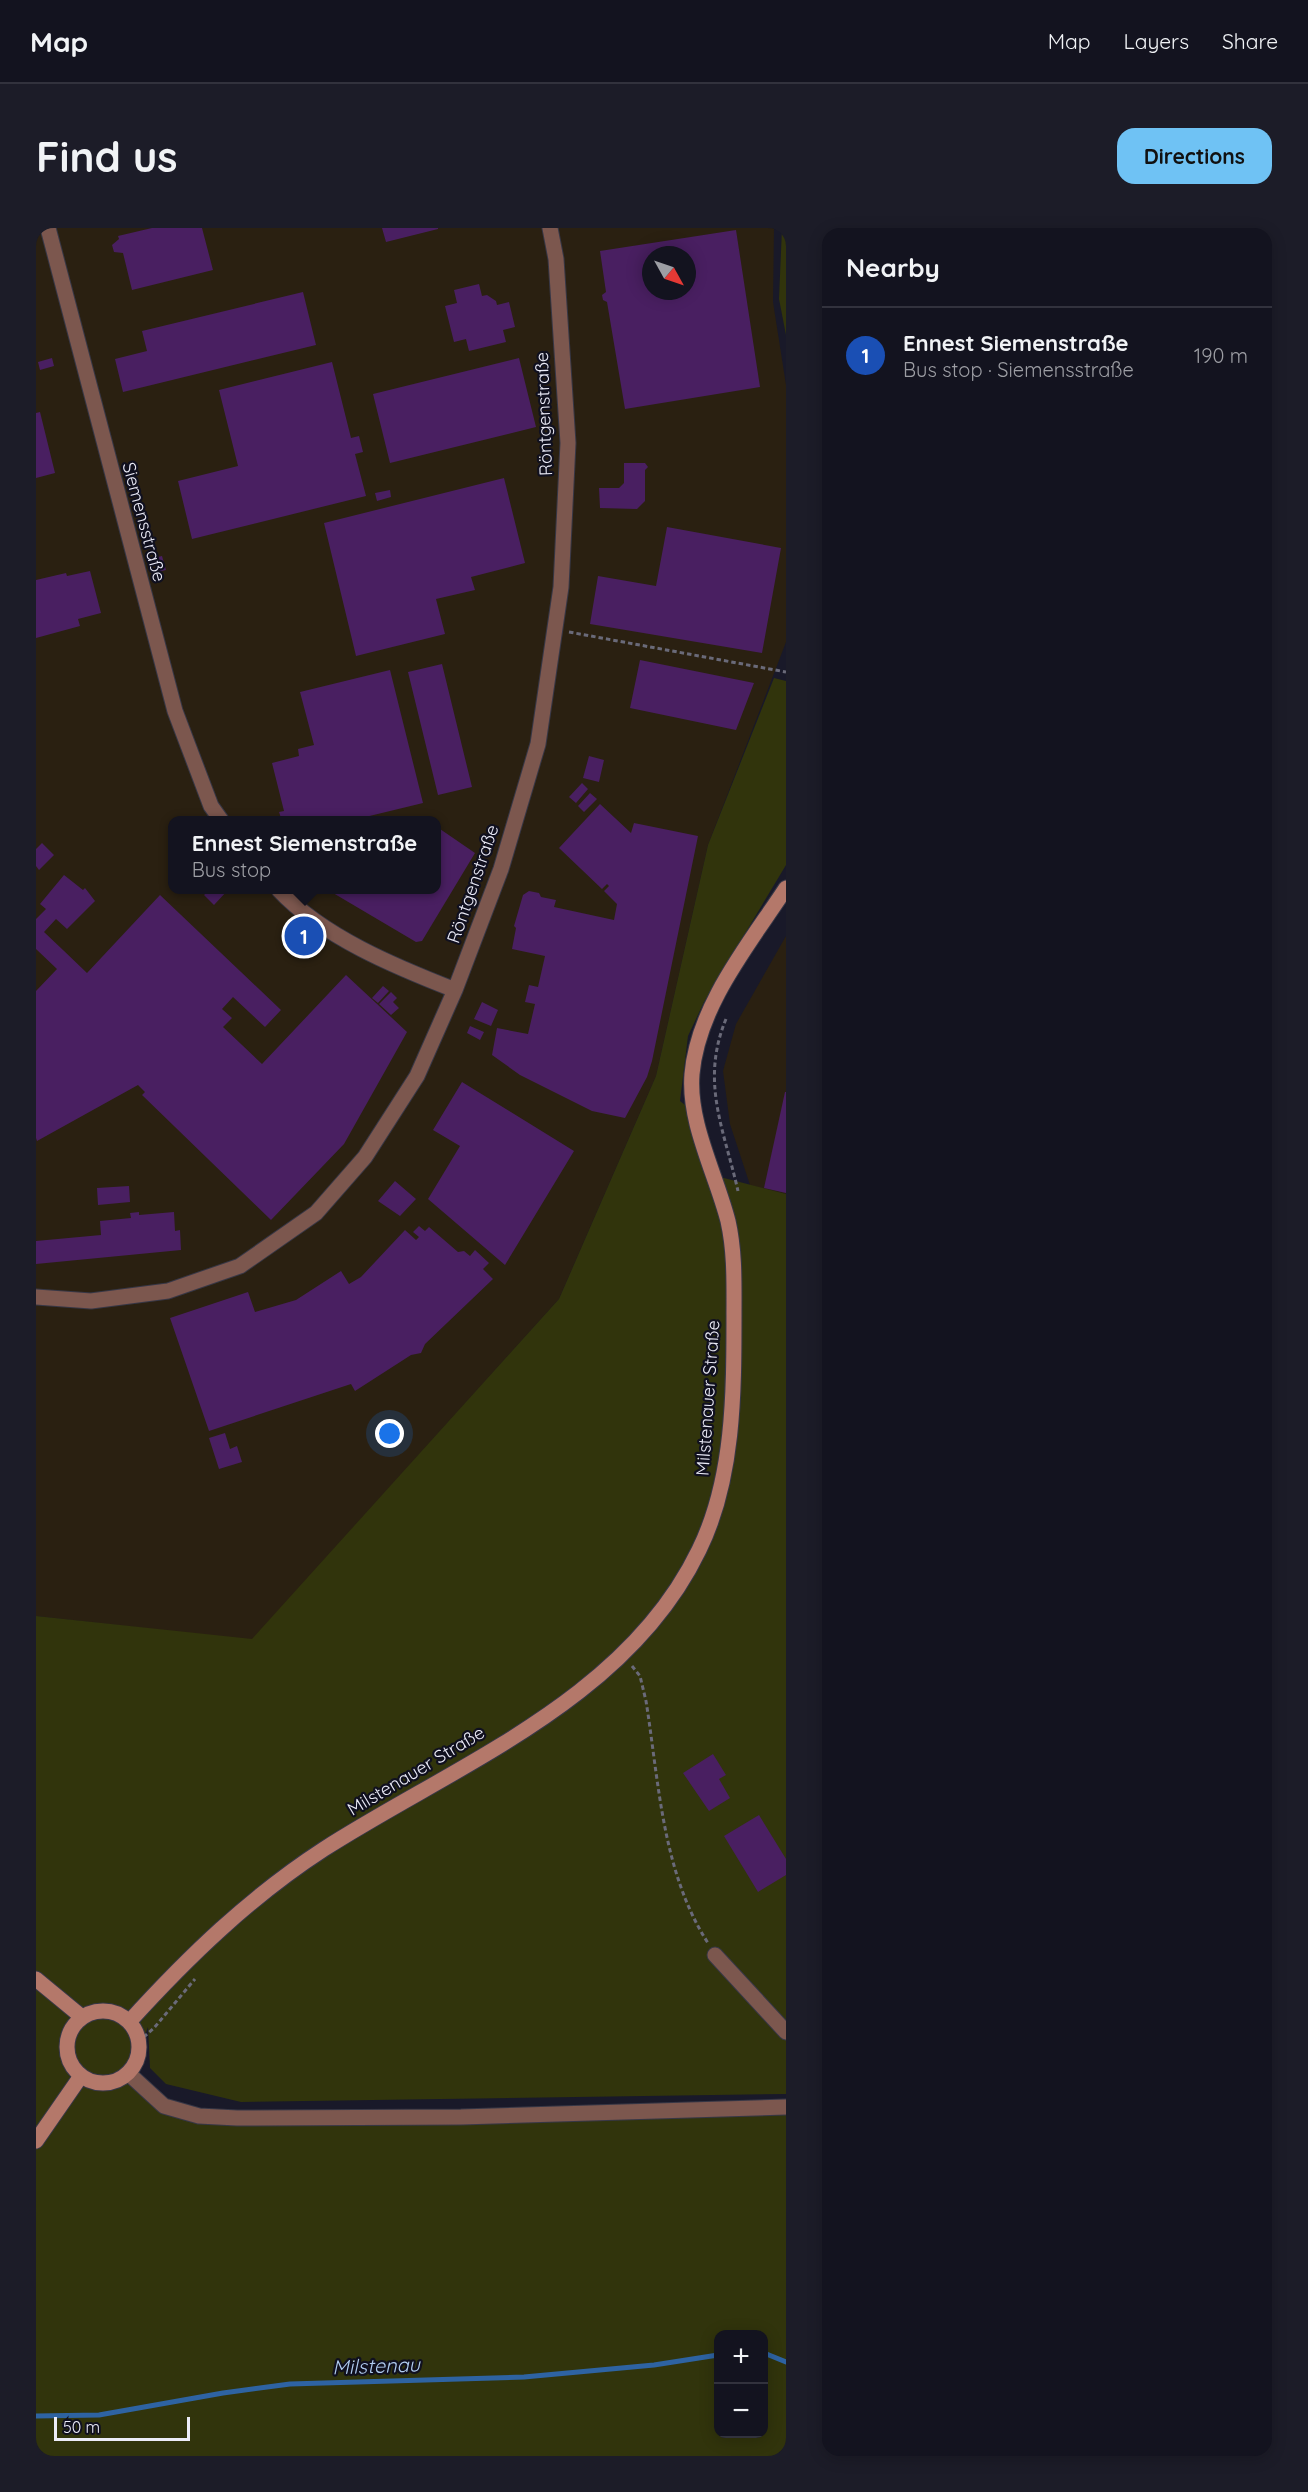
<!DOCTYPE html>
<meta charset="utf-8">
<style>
:root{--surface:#13131f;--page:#1c1c28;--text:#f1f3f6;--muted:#9d9ea4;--line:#32323d;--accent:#6fc2f4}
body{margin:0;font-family:Quicksand,sans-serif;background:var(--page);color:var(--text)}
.controls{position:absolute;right:18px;bottom:18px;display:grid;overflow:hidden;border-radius:12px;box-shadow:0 3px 15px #0003}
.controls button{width:54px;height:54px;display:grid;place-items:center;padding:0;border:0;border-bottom:2px solid var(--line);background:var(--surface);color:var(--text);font:30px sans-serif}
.compass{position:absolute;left:606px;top:18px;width:54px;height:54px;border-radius:50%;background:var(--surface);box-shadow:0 3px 15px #0003;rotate:130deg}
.scale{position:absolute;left:18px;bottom:15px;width:136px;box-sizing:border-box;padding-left:6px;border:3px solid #ececf8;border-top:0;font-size:16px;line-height:21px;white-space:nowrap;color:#ececf8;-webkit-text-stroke:4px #10101f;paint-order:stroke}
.you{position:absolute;left:354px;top:1206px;width:21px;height:21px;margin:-15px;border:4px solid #fff;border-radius:50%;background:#1a73e8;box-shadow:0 0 0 9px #1a73e833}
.badge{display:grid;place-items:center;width:39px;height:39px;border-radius:50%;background:var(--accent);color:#fff;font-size:20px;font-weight:700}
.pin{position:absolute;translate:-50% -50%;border:3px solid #fff;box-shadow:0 2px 6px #0006}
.popup{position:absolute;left:132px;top:588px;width:273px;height:78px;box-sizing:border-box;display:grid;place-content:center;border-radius:12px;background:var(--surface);filter:drop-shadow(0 2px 4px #0005);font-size:20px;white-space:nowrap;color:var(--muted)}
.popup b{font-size:22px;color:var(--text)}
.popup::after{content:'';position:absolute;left:50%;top:100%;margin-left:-12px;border:12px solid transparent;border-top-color:var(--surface)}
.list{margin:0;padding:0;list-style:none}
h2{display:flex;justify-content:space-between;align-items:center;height:78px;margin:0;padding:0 24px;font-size:26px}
h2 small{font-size:20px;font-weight:400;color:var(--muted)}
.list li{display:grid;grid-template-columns:39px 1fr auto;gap:18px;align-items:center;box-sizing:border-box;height:96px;padding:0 24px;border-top:2px solid var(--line)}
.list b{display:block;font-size:22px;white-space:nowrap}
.list p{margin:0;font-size:20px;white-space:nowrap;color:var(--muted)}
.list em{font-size:20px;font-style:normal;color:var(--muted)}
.map{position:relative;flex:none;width:750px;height:2228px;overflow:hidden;border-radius:18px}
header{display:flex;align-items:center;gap:36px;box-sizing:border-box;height:84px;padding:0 30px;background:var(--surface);border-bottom:2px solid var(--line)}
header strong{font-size:28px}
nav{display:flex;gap:33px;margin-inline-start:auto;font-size:21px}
.intro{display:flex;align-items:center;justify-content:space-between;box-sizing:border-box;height:144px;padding:0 36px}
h1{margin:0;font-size:42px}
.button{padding:15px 27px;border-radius:18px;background:var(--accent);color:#111;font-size:21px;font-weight:700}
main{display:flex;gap:36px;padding:0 36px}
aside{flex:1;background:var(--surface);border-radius:18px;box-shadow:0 3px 15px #0003}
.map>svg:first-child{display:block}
</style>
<header>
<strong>Map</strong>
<nav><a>Map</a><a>Layers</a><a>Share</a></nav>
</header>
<div class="intro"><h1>Find us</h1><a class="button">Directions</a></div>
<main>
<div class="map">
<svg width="750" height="2228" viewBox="0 0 750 2228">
<rect width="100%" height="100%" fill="#191929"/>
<path fill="#2a2011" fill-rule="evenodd" d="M0,0H738L737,74L750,157V414L672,617L620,848L523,1071L216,1412L0,1388ZM615,27H651V63H615ZM136,592H400V662H136Z
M750,708V966L714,957L694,896L687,843L700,796Z"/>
<path fill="#31340c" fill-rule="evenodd" d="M746,0H750V107L743,71Z
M738,450L750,453V637L668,774L652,808L644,873L659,885L680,948L750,966V1866L205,1874L130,1856L114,1840L112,1799L97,1839L128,1878L163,1888L750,1879V2228H0V1388L216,1411L523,1071L620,848L672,617ZM682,2106H728V2206H682Z"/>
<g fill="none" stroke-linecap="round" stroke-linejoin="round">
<path stroke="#2e63a2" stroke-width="5" d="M728,2125L750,2134
M0,2188L63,2187L187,2165L254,2156L488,2149L618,2137L682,2127"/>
</g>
<path fill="#491f61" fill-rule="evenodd" d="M116,0H166L177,42L96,62L87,25L78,24L76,17L83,11L82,8Z
M346,0H402V1L350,14Z
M700,2L724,159L589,181L571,74L567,72L566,67L570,64L564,23ZM615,27H651V63H615Z
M443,56L446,68L451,67L460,73L461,77L473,74L479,99L467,102L470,114L433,123L430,111L418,114L409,78L421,75L418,62Z
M267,64L280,117L87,164L79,131L111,123L106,103Z
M16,130L18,138L4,142L2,134Z
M483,130L500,199L354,235L337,166Z
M296,134L315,210L323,208L327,224L319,226L330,268L156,311L142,253L202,238L183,162Z
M4,184L19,245L0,250V185Z
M588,235H609L612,239L609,242V273L601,281L564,280L563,260H583L588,255Z
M468,250L489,335L435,349L439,362L400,371L409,406L320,428L288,295Z
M354,262L355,269L341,273L339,265Z
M631,299L745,320L726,425L554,396L562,348L620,358Z
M126,328L130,342L122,344L118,330Z
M54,343L65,385L42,391L44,398L0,410V352L30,345L31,348Z
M604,432L718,455L700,502L594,480Z
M406,436L436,559L402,567L372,444Z
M354,442L387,575L317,592H250L249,589L245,590L243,584L248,583L236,535L263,528L262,521L278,517L264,464Z
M553,528L568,532L563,554L547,550Z
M546,555L552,561L540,575L533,569Z
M554,565L561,571L548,584L542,578Z
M564,576L595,605L598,595L662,608L616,833L611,849L589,890L556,883L484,847L456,827L461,800L492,806L499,776L489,774L493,757L502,759L509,728L476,721L480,700L478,698L487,667L493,663L503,665L505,669L520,672L518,679L578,692L581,676L568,663L573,658L571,656L566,661L523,620Z
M404,601L439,625L386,713L380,714L292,662H400V603Z
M6,615L18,627L3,642L0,638V621Z
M28,647L47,662L49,660L59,673L31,701L20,691L8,704L27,722L51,745L124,667L245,782L229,799L197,769L186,781L196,790L187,799L226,836L310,747L371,804L308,916L235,992L106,867L109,864L102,857L1,913L0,910V763L21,741L0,721V691L10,681L4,676Z
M173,662H192L178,677L168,667Z
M347,758L353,763L342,775L336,770Z
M355,764L361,770L357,774L363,780L355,787L343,776Z
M446,774L462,782L455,798L438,791Z
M434,798L448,804L444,812L431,805Z
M426,854L538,923L469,1037L392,971L424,918L397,902Z
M749,864H750V965L728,960Z
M359,953L380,971L364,988L342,973Z
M93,958L94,974L62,977L61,960Z
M103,984V987L138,984L139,1003L144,1002L145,1022L0,1036V1013L65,1007L64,993L95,990L94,985Z
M383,998L389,1003L393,999L422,1024L428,1023L434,1028L439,1022L453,1035L447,1041L457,1051L389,1116L385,1125L375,1127L319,1163L315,1156L173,1203L134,1090L212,1064L219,1084L260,1072L305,1043L313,1056L325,1049L369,1002L380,1012L383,1009L377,1004Z
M189,1205L194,1221L201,1218L206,1234L183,1241L173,1210Z
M677,1526L690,1547L683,1551L694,1570L673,1583L647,1545Z
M723,1587L750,1631V1647L722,1664L688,1608Z"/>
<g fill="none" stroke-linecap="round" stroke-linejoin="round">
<g stroke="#373746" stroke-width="17">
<path id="street" d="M12,0L139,483L175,578L185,592
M243,662C287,709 360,739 419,762
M0,1069L55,1073L132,1063L204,1038L280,985L329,929L381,848L419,762L465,641L502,516L525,359L532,215L520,31L514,0
M679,1727L750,1804
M92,1845L128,1878L163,1888L201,1890L425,1889L750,1879"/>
</g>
<g stroke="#373746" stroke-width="17">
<path id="secondary" d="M0,1751L46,1789
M31 1819a36 36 0 1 1 72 0a36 36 0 1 1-72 0Z
M93,1794C152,1729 214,1669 288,1621C419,1537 591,1472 663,1322C698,1251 698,1165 698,1087C698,1056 699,1024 692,993C680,946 652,895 656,846C662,777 714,715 750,660
M0,1913L45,1848"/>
</g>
<path stroke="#6a6a79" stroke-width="3" stroke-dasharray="4.5 3" stroke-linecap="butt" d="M533,404L750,444
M690,791C664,854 688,901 702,963
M596,1438L604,1448L610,1473C623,1554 626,1644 672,1715
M102,1814L118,1800L159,1751"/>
<use href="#street" stroke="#7c574e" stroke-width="15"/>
<use href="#secondary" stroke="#b4786a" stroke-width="15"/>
</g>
<g text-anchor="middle" stroke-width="4.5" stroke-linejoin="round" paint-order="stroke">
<g font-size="18" fill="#ececf8" stroke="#10101f">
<text transform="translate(508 186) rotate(-92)" y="6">Röntgenstraße</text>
<text transform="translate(108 294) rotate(75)" y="6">Siemensstraße</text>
<text transform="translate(437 656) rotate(-71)" y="6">Röntgenstraße</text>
<text transform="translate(672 1170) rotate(-86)" y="6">Milstenauer Straße</text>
<text transform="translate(380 1543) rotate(-31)" y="6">Milstenauer Straße</text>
</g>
<g font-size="20" font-style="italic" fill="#b0ccf0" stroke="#10101f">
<text transform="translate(340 2138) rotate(-2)" y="7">Milstenau</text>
</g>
</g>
</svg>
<div class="controls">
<button>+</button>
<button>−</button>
</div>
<svg class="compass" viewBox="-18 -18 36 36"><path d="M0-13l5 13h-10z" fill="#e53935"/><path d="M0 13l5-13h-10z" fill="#9d9ea4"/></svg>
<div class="scale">50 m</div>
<div class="you"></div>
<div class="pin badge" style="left:268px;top:708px;background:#1a4fb4">1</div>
<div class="popup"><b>Ennest Siemenstraße</b>Bus stop</div>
</div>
<aside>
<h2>Nearby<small></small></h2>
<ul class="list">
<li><span class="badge" style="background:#1a4fb4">1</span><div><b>Ennest Siemenstraße</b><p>Bus stop · Siemensstraße</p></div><em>190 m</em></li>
</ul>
</aside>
</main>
